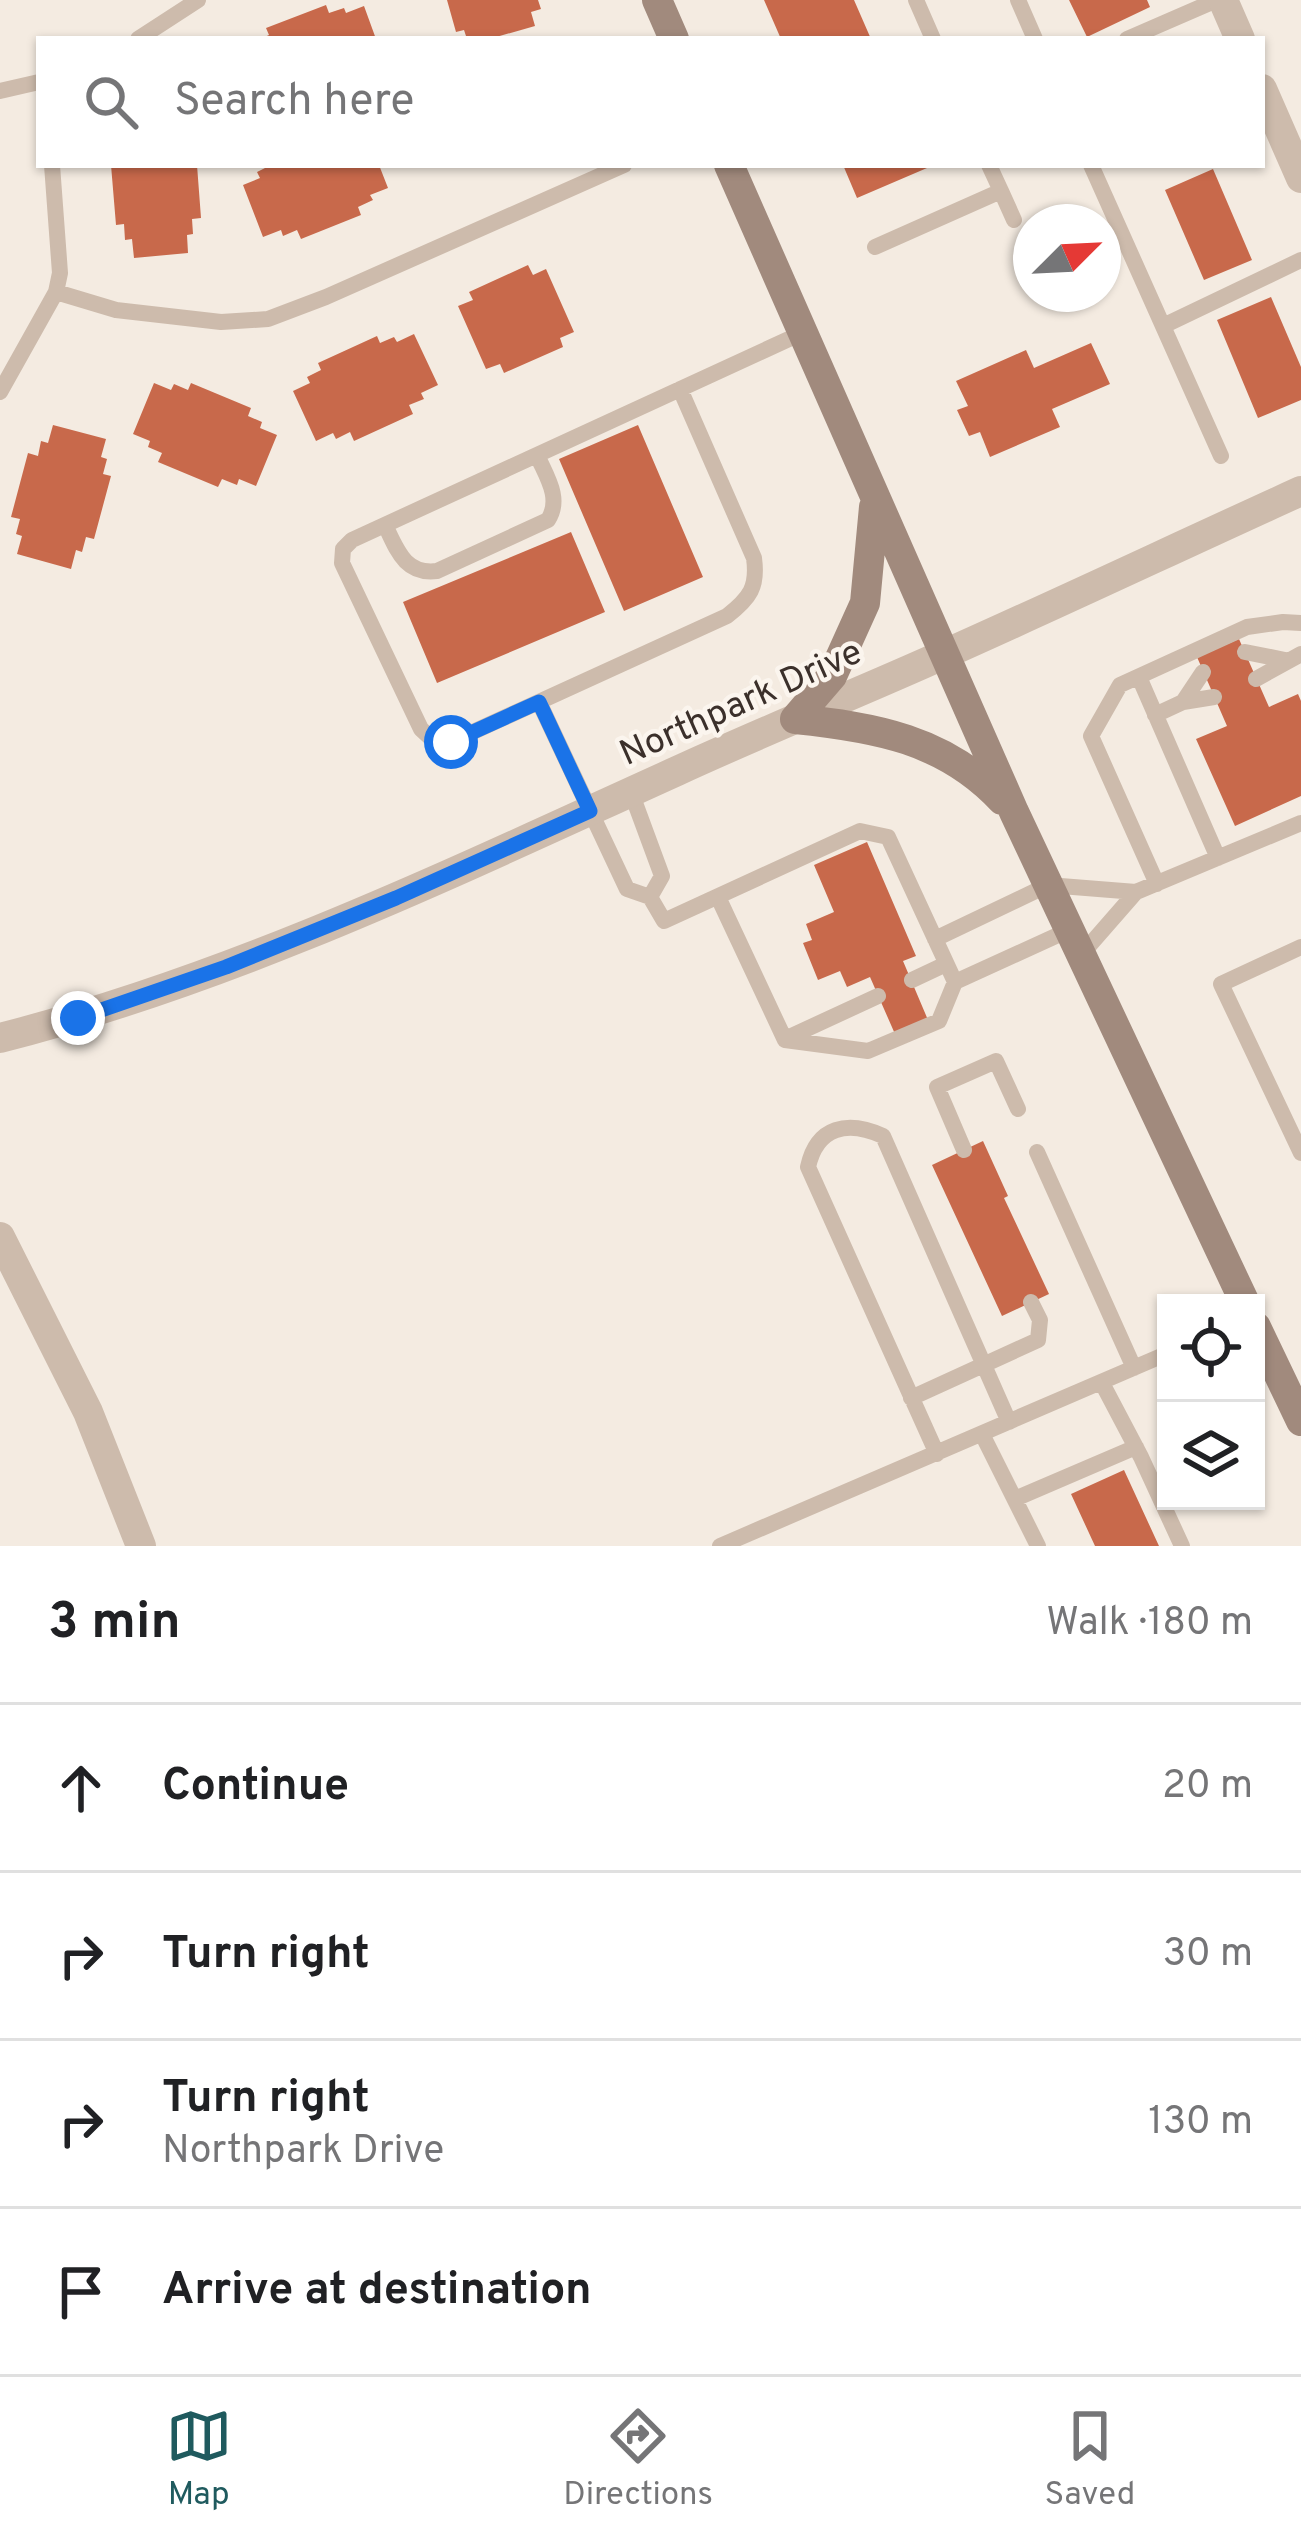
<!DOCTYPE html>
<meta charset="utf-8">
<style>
:root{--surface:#fff;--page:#f6f6f6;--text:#202124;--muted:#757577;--line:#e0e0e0;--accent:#1f5a5e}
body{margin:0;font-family:Overpass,sans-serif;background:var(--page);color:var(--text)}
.controls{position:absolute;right:36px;bottom:36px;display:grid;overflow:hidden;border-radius:0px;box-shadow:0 3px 9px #0004}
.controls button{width:108px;height:108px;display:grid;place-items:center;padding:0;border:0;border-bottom:3px solid var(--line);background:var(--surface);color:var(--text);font:60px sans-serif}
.compass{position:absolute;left:1013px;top:204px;width:108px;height:108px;border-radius:50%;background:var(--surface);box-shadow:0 3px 9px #0004;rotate:66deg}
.stop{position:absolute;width:36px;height:36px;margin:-27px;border:9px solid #1a73e8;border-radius:50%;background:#fff}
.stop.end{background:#1a73e8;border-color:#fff;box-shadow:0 3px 12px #0008}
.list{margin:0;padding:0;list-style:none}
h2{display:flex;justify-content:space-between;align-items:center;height:156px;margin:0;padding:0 48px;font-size:51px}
h2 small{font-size:39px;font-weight:400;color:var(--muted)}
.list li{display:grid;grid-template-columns:78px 1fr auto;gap:36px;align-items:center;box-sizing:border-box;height:168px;padding:0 48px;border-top:3px solid var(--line)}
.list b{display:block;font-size:45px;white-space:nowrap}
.list p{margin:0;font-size:39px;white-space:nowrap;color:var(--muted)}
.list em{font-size:39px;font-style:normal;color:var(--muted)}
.icon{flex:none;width:66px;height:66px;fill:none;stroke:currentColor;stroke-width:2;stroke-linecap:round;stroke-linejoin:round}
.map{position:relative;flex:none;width:1301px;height:1546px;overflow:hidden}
.search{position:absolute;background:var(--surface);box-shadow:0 3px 9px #0004;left:36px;right:36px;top:36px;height:132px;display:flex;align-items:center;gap:30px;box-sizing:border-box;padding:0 42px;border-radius:0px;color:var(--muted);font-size:45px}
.sheet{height:828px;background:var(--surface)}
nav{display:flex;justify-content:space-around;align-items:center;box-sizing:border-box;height:168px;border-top:3px solid var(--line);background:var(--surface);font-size:33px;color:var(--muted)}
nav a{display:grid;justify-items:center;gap:6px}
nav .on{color:var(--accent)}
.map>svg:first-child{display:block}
</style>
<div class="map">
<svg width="1301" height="1546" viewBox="0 0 1301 1546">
<rect width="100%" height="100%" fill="#f4ebe1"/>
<path fill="#c8694b" d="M447,0H538L541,9L531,12L535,26L489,39H467L464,30L456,32Z
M764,0H854L871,39H781Z
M1069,0H1147L1150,7L1087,37Z
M326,5L329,13L344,8L346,13L364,6L376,39H260L269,35L266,28Z
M111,165H197L201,218L192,219L193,234L187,235L188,253L134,258L132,239L125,240L124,224L116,225Z
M271,165H379L388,188L370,195L373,200L358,207L361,215L301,239L297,230L283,236L281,230L263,237L243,185L260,178L257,172Z
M843,165H934L857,198Z
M1213,169L1252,260L1204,280L1165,190Z
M528,265L533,275L546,269L574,332L560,338L563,347L504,373L500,364L486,369L458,306L473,300L469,292Z
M1271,297L1301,367V400L1258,418L1217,320Z
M414,334L438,385L421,393L424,399L409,405L413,414L354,441L350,432L336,439L333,433L316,441L293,391L310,383L307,377L321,370L318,363L377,336L380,343L394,337L397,342Z
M1091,343L1110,384L1052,409L1060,427L990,457L980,432L969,436L957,410L968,406L956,381L1026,350L1034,368Z
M154,383L171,390L174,384L188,390L191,383L251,408L248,416L262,422L260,428L277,435L256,486L239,479L237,485L222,479L218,487L158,462L162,453L148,447L150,441L133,434Z
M53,425L106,439L101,457L107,459L103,474L111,476L94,539L86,537L82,552L76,550L71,569L17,554L22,536L16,534L20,519L11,517L28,453L38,456L41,441L48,443Z
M638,425L703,577L624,611L559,459Z
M571,532L605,612L437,683L403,602Z
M1239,639L1269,707L1298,694L1301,701V796L1235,826L1196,739L1227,726L1197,657Z
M867,842L916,956L903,961L928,1020L895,1034L870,977L847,987L840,971L818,980L803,943L812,940L806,924L834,912L814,865Z
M983,1141L1008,1196L1004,1198L1049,1294L1002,1316L932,1165Z
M1124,1470L1159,1546H1095L1071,1494Z"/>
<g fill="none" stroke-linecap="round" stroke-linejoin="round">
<path stroke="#cdbbac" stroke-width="16" d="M916,0L933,39
M1018,0L1035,39
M138,39L198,0
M1127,39L1217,0
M0,91L39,82
M1091,165L1221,456
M1001,191L1014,220
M875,247L1001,191L989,165
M56,292L116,310L221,322L268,319L326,297L624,165
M1163,326L1301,260
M680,389L754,558C758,587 750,598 727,616L451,742L434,741L421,729L342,563L343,549L352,540L802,333
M0,392L56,292L60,273L52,165
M385,525C397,550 405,575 437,571L548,520C562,498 546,476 537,455
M1245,652L1285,660
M1139,677L1218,858
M1256,679L1301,654
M539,702L627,889L650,897L664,921L860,831L888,837L955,982
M1183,702L1203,672
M1155,715L1183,702L1214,697
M631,792L662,876L650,897
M1157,884L1091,736L1120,685L1247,627L1283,622L1301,623
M718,897L785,1040
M935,939L1048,885L1136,892L1301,823
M1301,947L1221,984L1301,1153
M1081,955L1136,892
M912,980L946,964
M785,1039L878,996
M785,1040L868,1051L939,1021L955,982L1069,930
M964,1150L937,1087L996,1061L1018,1109
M1037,1152L1134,1368
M1102,1383L1141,1457L1182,1546
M911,1398L1038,1340L1040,1320L1031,1302
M982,1434L1038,1546
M937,1454L808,1167C817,1126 848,1120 883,1136L1009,1422
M1015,1499L1136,1447
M720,1546L1166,1354"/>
<path stroke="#cdbbac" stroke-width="30" d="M1223,0L1240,39
M1262,89L1301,178
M0,1038C236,978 456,871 677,771C766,730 856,694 945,654C1064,601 1182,545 1301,491
M0,1237L88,1412L141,1546"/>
<path stroke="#a18a7d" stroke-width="30" d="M657,0L674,39
M729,165L1014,812L1245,1303
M795,719C874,727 945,739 1002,800
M795,719L832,676L865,603L874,507
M1256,1327L1301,1421"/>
</g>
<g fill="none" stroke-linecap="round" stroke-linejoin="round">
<path stroke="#1a73e8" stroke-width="15" d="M78,1018L226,967L396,898L590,811L539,702L451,742"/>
</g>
<g text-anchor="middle" stroke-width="9" stroke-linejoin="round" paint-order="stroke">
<g font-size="36" fill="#3b302b" stroke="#fbf5ee">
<text transform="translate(740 701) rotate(-24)" y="13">Northpark Drive</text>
</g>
</g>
</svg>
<div class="controls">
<button><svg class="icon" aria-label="locate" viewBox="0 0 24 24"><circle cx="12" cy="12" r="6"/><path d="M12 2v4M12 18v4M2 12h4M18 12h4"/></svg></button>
<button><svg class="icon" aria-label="layers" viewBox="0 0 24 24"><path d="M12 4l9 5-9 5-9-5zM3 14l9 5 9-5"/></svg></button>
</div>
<svg class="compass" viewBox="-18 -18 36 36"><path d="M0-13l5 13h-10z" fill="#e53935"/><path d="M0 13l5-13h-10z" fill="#757577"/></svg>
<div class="stop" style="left:451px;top:742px"></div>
<div class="stop end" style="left:78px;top:1018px"></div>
<div class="search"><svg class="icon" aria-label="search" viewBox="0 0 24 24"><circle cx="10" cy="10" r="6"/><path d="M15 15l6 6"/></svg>Search here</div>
</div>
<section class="sheet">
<h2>3 min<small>Walk · 180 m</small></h2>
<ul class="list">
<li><svg class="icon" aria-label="ahead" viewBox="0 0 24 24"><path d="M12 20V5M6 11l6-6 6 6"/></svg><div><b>Continue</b></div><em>20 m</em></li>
<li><svg class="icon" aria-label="right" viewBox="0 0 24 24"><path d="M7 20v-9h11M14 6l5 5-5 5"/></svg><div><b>Turn right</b></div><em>30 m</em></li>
<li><svg class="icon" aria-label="right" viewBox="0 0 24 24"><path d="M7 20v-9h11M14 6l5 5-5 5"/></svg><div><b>Turn right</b><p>Northpark Drive</p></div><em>130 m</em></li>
<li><svg class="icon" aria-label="arrive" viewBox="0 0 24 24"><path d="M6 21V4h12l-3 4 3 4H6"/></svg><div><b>Arrive at destination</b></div></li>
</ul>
</section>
<nav>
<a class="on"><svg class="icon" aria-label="map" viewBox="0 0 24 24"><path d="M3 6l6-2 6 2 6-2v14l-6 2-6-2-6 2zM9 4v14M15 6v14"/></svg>Map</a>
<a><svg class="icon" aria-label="directions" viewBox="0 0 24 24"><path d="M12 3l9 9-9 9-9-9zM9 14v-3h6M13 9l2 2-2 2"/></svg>Directions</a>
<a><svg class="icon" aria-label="saved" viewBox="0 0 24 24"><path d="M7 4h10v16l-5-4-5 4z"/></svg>Saved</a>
</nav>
